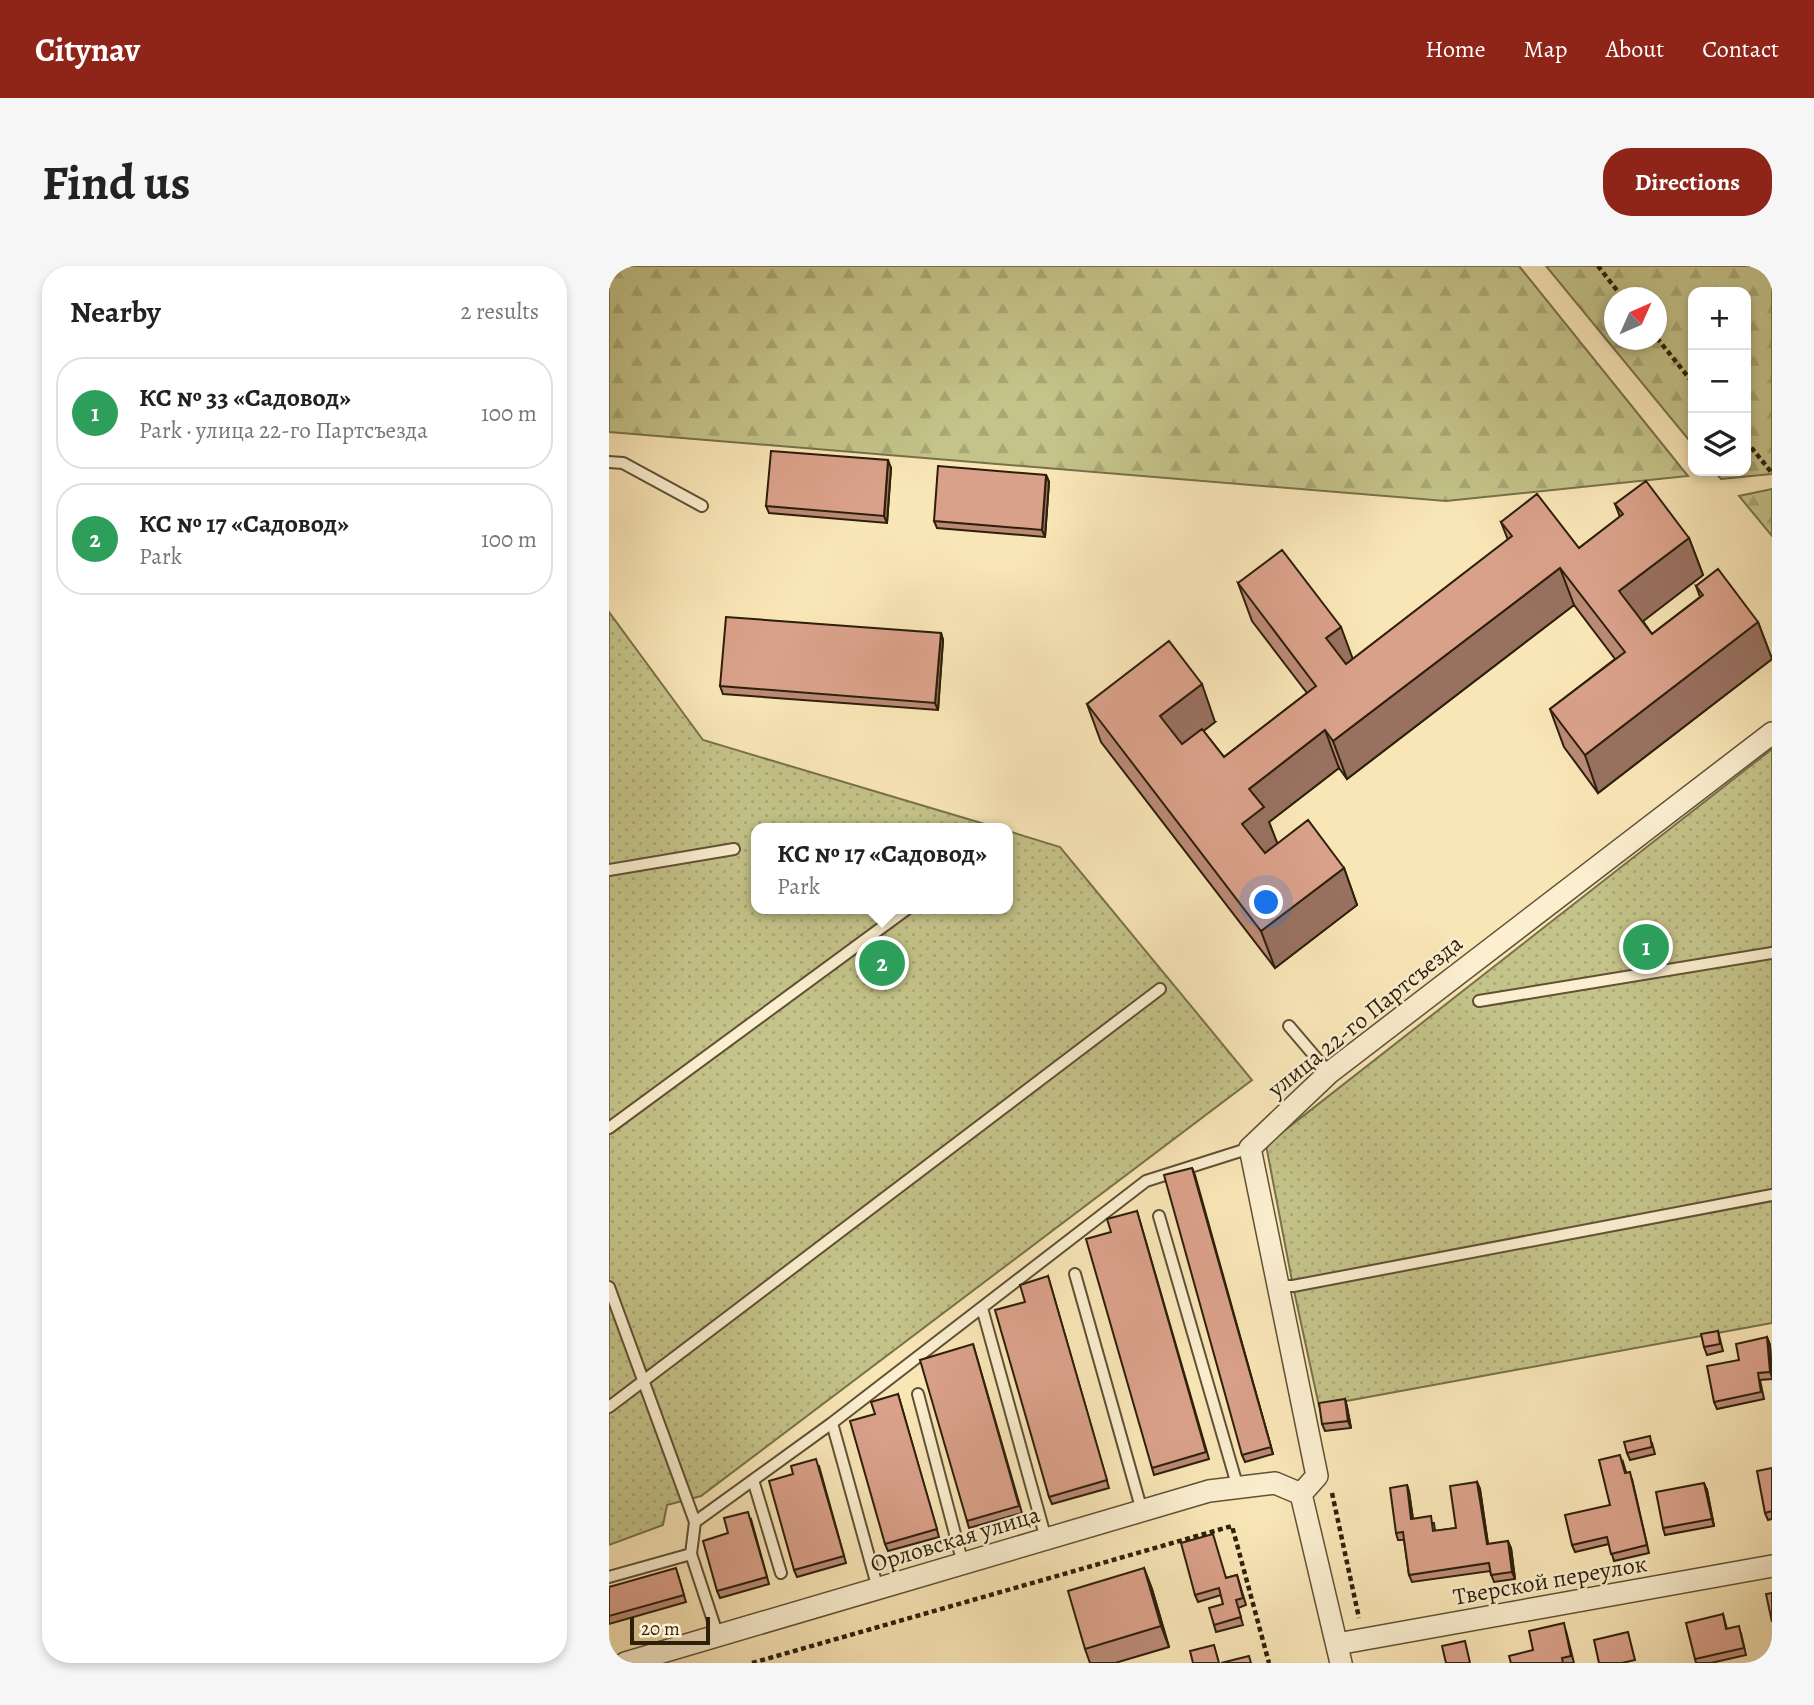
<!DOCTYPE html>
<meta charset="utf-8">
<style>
:root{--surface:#fff;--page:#f6f6f6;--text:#222;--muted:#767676;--line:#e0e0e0;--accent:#8f2418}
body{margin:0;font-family:Alegreya,serif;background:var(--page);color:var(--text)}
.controls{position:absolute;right:21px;top:21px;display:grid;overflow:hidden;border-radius:14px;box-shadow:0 4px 10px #0003}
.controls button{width:63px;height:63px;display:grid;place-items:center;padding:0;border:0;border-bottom:2px solid var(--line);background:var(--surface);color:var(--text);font:35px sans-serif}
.compass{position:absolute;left:995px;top:21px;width:63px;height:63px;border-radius:50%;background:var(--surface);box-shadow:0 4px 10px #0003;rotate:45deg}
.scale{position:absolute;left:21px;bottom:18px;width:80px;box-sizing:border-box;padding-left:7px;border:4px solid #2d1f0a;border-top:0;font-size:19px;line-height:24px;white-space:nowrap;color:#2d1f0a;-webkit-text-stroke:5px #fbefd0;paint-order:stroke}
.you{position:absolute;left:658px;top:637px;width:24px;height:24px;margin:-18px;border:5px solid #fff;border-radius:50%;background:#1a73e8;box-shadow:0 0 0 10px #1a73e833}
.badge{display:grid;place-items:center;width:46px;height:46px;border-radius:50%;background:var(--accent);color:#fff;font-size:23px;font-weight:700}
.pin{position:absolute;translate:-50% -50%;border:4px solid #fff;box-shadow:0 2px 7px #0006}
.popup{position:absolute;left:142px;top:557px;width:262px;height:91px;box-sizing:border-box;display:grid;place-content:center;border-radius:14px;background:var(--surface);filter:drop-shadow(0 2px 5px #0005);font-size:23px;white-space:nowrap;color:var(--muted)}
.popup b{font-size:26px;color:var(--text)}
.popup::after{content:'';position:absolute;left:50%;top:100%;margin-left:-14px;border:14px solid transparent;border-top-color:var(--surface)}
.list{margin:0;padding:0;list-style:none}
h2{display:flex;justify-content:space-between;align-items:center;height:91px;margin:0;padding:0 28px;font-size:30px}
h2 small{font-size:23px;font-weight:400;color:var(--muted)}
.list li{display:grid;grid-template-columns:46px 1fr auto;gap:21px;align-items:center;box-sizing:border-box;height:112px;margin:0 14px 14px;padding:0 14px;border:2px solid var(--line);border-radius:28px}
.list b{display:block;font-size:26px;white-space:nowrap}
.list p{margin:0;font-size:23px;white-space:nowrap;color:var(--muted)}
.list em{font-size:23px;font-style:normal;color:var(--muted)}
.icon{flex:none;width:38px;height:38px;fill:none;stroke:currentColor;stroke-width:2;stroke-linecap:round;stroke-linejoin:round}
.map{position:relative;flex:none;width:1163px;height:1397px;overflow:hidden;border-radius:28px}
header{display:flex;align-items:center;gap:42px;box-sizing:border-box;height:98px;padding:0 35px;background:var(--accent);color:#fff}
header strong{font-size:33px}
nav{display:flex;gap:38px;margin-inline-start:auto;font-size:24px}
.intro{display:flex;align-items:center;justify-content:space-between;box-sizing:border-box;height:168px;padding:0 42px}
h1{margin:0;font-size:49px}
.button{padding:18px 32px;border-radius:28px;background:var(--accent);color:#fff;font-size:24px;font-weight:700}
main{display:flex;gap:42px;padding:0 42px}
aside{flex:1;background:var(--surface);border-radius:28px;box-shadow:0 4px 10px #0003}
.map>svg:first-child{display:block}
</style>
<header>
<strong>Citynav</strong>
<nav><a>Home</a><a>Map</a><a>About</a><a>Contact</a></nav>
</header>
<div class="intro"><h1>Find us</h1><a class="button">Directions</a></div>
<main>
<aside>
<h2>Nearby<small>2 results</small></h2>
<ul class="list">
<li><span class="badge" style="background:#2e9e5b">1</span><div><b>КС № 33 «Садовод»</b><p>Park · улица 22-го Партсъезда</p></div><em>100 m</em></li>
<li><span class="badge" style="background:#2e9e5b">2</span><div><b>КС № 17 «Садовод»</b><p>Park</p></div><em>100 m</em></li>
</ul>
</aside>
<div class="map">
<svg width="1163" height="1397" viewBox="0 0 1163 1397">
<defs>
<pattern id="forest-firs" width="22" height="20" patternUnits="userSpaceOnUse" patternTransform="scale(1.75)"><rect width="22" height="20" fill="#c4c389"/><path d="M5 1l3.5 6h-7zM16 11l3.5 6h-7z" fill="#a9a775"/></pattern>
<pattern id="garden-dots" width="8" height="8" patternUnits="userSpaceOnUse" patternTransform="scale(1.75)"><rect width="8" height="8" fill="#c4c389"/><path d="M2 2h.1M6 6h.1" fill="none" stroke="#a9a775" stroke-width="1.8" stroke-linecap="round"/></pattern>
</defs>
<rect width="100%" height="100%" fill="#f9e6b7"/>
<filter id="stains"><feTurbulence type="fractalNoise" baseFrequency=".00286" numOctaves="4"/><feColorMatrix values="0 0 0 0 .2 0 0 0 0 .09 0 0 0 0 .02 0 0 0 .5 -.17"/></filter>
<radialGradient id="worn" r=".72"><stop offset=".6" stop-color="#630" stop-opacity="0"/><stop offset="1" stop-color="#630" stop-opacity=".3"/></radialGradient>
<path fill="url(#forest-firs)" stroke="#78714a" stroke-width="2" fill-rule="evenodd" d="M0,0H910L1079,210L837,235L0,166Z
M937,0H1163V208L1112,213L1105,205H1137V26H1084V179ZM1006,32H1048V74H1006Z
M1163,223V270L1130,230Z"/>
<path fill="url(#garden-dots)" stroke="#78714a" stroke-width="2" d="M0,346L94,474L389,562H147V643H399V565L451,581L643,814L92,1230L58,1239L54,1259L0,1279Z
M1163,483V1057L710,1140L684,1020L657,879Z"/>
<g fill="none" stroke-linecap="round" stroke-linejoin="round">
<g stroke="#605135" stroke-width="14">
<path id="service" d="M0,196L14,197L93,240
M0,604L125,583
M870,735L1163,687
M680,760L720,807
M0,862L298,643
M550,950L629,1222
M466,1008L533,1245
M668,1020H684L1163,929
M0,1021L86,1256L82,1288L109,1370
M373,1042L437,1273
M309,1128L354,1298
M0,1141L551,723
M223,1157L269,1323
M144,1214L172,1307
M86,1256L223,1157L537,915L641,882
M0,1311L82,1288"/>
</g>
<g stroke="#605135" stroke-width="24">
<path id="minor" d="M728,1378L1163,1300
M16,1397L600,1225L666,1217L692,1228
M732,1397L692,1228L708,1210L641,882L720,807L1163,467"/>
</g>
<path stroke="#2d1f0a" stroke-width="4.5" stroke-dasharray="5 3.5" stroke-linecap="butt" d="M989,0L1014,32
M1048,72L1084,117
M1137,175L1163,207
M723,1227L750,1352
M143,1397L623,1260L660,1397"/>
<use href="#service" stroke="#fbefd0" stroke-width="10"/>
<use href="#minor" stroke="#fbefd0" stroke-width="21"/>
</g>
<path fill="#bb8a77" stroke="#2d1f0a" stroke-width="2" d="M282,202L278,257L160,247L157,240Z
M437,209L440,216L436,271L328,262L325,255Z
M1006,238L1080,272L1094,309L1034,355L1043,368L1091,331L1087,320L1149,356L1163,393L989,527L955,481L941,443L1006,393L965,339L738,513L730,502L660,556L668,578L735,602L748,639L666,702L492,476L478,438L606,456L594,465L615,491L698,427L643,355L629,317L744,393L899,274L892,256L970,282L1011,251Z
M332,367L334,374L329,444L114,428L111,420Z
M583,902L664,1188L636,1196L633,1189Z
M528,945L600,1193L545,1209L543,1202L502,966Z
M439,1010L500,1222L443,1238L440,1231L416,1036Z
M1109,1065L1114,1085L1098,1089L1095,1081Z
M1158,1071L1161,1079L1163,1113L1151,1114L1155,1133L1108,1143L1105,1136L1130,1094Z
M364,1078L413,1247L360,1262L358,1255Z
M289,1128L330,1271L279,1285L276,1278L266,1148Z
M736,1133L738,1141L742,1162L716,1165L713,1158Z
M1043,1177L1046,1188L1021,1194L1018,1187Z
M1014,1196L1017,1206L1023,1213L1040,1287L1005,1295L1000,1278L966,1286L963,1279L1001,1239Z
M210,1200L237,1297L188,1311L185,1304L184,1208Z
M1163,1202V1253L1159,1254L1156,1247Z
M868,1216L871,1223L879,1278L902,1282L906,1313L885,1316L881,1305L803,1316L800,1309L795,1274H789L787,1267L798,1219L800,1226L804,1253L825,1257L826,1265L847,1262Z
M1098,1224L1105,1260L1056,1269L1054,1262Z
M142,1253L160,1318L111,1332L108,1325L119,1267Z
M535,1302L543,1323L560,1381L506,1397H481L476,1383Z
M69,1309L77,1336L0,1358V1321Z
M628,1309L637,1339L629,1342L634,1359L607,1366L605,1359L614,1338L612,1329L589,1336L586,1329L617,1312Z
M1114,1348L1118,1363L1132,1367L1137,1389L1102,1397H1087L1086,1393Z
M957,1365L965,1397H902L924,1384Z"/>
<path fill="#997161" stroke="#2d1f0a" stroke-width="2" d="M279,194L282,202L278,257L275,250Z
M437,209L440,216L436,271L433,264Z
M1080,272L1094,309L1024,363L1010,325Z
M951,302L965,339L738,513L724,475Z
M1149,356L1163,393L989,527L976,489Z
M732,361L746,399L731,410L717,372Z
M332,367L334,374L329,444L326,437Z
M593,418L606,456L565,488L551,450Z
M716,464L730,502L660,556L669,579L647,595L633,558L640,523Z
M735,602L748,639L666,702L652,665Z
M583,902L586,909L664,1188L662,1181Z
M1158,1071L1161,1079L1163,1111L1161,1106Z
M736,1133L738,1141L742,1162L739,1155Z
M868,1216L871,1223L880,1285L878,1278Z
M1095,1217L1098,1224L1105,1260L1103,1253Z
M798,1219L800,1226L805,1260L802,1253Z
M899,1275L902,1282L906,1313L903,1306Z
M535,1302L543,1323L560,1381L552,1360Z"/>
<path fill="#daa18a" stroke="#2d1f0a" stroke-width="2" d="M162,185L279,194L275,250L157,240Z
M329,200L437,209L433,264L325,255Z
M1037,215L1080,272L1010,325L1043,368L1094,329L1087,320L1109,303L1149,356L976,489L941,443L1016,386L951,302L724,475L716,464L640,523L655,541L633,558L656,587L699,554L735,602L652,665L478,438L560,375L593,418L551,450L573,478L593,463L615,491L707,420L629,317L673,284L732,361L717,372L737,398L903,270L892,256L928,228L970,282L1014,248L1006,238Z
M117,351L332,367L326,437L111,420Z
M583,902L662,1181L633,1189L555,909Z
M528,945L597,1186L543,1202L477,973L502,966L498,953Z
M439,1010L498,1214L440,1231L386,1044L416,1036L411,1019Z
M1109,1065L1111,1078L1095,1081L1092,1068Z
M1158,1071L1161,1106L1149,1107L1152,1126L1105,1136L1098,1100L1130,1094L1127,1078Z
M364,1078L410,1240L358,1255L311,1094Z
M289,1128L328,1263L276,1278L241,1155L266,1148L262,1136Z
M736,1133L739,1155L713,1158L710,1137Z
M1041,1170L1043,1181L1018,1187L1015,1176Z
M1011,1189L1016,1207L1021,1206L1038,1279L1002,1288L998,1271L963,1279L956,1249L1001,1239L990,1194Z
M207,1193L235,1290L185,1304L160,1215L184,1208L182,1200Z
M1163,1202V1245L1156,1247L1148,1205Z
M868,1216L878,1278L899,1275L903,1306L882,1309L880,1297L800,1309L794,1266L787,1267L781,1222L798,1219L802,1253L822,1250L824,1265L847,1262L841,1220Z
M1095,1217L1103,1253L1054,1262L1047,1226Z
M139,1246L158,1311L108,1325L94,1275L119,1267L115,1252Z
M604,1268L617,1312L628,1309L634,1332L627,1334L632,1351L605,1359L600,1342L614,1338L610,1322L586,1329L572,1277Z
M67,1302L75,1329L0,1350V1321Z
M535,1302L552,1360L476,1383L459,1325Z
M1163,1327V1356L1157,1328Z
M1114,1348L1117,1363L1130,1360L1135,1382L1086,1393L1077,1357Z
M955,1357L962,1390L953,1392L954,1397H902L900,1390L924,1384L920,1365Z
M1019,1366L1026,1394L1013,1397H990L985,1374Z
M856,1375L861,1397H837L833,1380Z
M605,1379L610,1397H584L581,1385Z
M640,1390L642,1397H612Z"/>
<g text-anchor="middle" stroke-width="5" stroke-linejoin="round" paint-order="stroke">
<g font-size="24" fill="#2d1f0a" stroke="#fbefd0">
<text transform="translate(756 750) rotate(-39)" y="8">улица 22-го Партсъезда</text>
<text transform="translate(346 1273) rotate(-17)" y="8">Орловская улица</text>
<text transform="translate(941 1314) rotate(-10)" y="8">Тверской переулок</text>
</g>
</g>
<rect width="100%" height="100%" filter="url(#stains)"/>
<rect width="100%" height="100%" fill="url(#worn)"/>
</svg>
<div class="controls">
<button>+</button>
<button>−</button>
<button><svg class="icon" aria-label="layers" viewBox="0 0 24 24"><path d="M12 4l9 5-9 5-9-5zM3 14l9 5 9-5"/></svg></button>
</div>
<svg class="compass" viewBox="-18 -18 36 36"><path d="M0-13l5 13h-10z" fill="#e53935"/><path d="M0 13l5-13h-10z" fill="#767676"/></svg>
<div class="scale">20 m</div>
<div class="you"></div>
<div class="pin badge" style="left:1037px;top:681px;background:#2e9e5b">1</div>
<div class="pin badge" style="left:273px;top:697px;background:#2e9e5b">2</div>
<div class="popup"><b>КС № 17 «Садовод»</b>Park</div>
</div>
</main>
